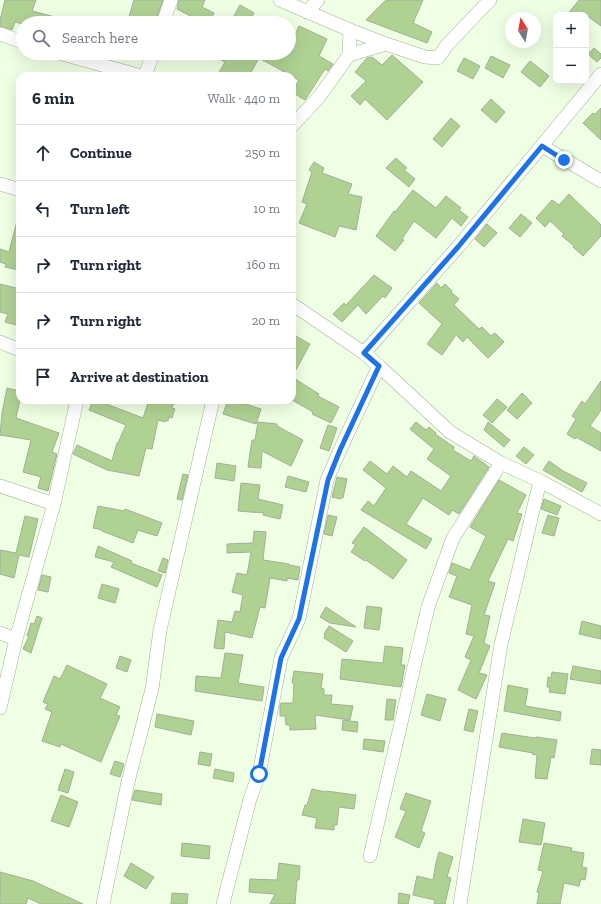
<!DOCTYPE html>
<meta charset="utf-8">
<style>
:root{--surface:#fff;--page:#f6f6f7;--text:#1f2937;--muted:#747a83;--line:#e0e1e3}
body{margin:0;font-family:"Zilla Slab",serif;background:var(--page);color:var(--text)}
.controls{position:absolute;right:12px;top:12px;display:grid;overflow:hidden;border-radius:8px;box-shadow:0 4px 16px #0002}
.controls button{width:36px;height:36px;display:grid;place-items:center;padding:0;border:0;border-bottom:1px solid var(--line);background:var(--surface);color:var(--text);font:20px sans-serif}
.compass{position:absolute;left:505px;top:12px;width:36px;height:36px;border-radius:50%;background:var(--surface);box-shadow:0 4px 16px #0002;rotate:349deg}
.stop{position:absolute;width:12px;height:12px;margin:-9px;border:3px solid #1a73e8;border-radius:50%;background:#fff}
.stop.end{background:#1a73e8;border-color:#fff;box-shadow:0 1px 4px #0008}
.list{margin:0;padding:0;list-style:none}
h2{display:flex;justify-content:space-between;align-items:center;height:52px;margin:0;padding:0 16px;font-size:17px}
h2 small{font-size:13px;font-weight:400;color:var(--muted)}
.list li{display:grid;grid-template-columns:26px 1fr auto;gap:12px;align-items:center;box-sizing:border-box;height:56px;padding:0 16px;border-top:1px solid var(--line)}
.list b{display:block;font-size:15px;white-space:nowrap}
.list em{font-size:13px;font-style:normal;color:var(--muted)}
.icon{flex:none;width:22px;height:22px;fill:none;stroke:currentColor;stroke-width:2;stroke-linecap:round;stroke-linejoin:round}
.map{position:relative;flex:none;width:601px;height:904px;overflow:hidden}
.search{position:absolute;background:var(--surface);box-shadow:0 4px 16px #0002;left:16px;top:16px;width:280px;height:44px;display:flex;align-items:center;gap:10px;box-sizing:border-box;padding:0 14px;border-radius:22px;color:var(--muted);font-size:15px}
.panel{position:absolute;background:var(--surface);box-shadow:0 4px 16px #0002;left:16px;top:72px;width:280px;height:332px;border-radius:12px}
.map>svg:first-child{display:block}
</style>
<div class="map">
<svg width="601" height="904" viewBox="0 0 601 904">
<rect width="100%" height="100%" fill="#efffe3"/>
<path fill="#afd293" stroke="#a0af95" d="M5,0H36L32,11L66,20V23H23V24L15,22L12,30L0,26V20Z
M134,0H163L155,23H127Z
M179,0H205L202,7L214,13L209,23H196L198,20L177,9Z
M386,0H423L413,23L432,32L427,43L366,20Z
M579,0H601V26L586,15H567Z
M240,5L254,13L248,23H230Z
M299,26L327,39L319,56L333,64L328,71L325,69L305,100L292,92L299,80L259,58L249,76H217L225,62L208,53H289V49Z
M594,48L601,54V58L597,62L588,54Z
M392,55L423,82L387,120L365,99L360,105L351,96L366,81L355,72L367,58L372,57L382,65Z
M491,56L510,65L503,78L485,68Z
M464,58L480,66L473,79L457,71Z
M530,61L549,76L540,87L521,72Z
M491,99L505,112L496,123L481,110Z
M601,108V140L583,123L593,113L595,114Z
M451,118L460,126L442,147L433,139Z
M396,158L407,168L404,170L415,179L409,187L386,168Z
M314,162L324,168L322,173L352,184L348,194L362,197L356,230L339,226L335,237L299,223L307,204L302,202L312,172L309,170Z
M413,190L436,208L446,196L461,208L459,210L468,217L461,226L452,218L436,238L414,221L402,239L404,240L395,251L376,236L394,211L395,212Z
M569,194L601,225V236L583,256L573,247L574,246L562,236L564,234L550,221L545,227L536,218L552,200L559,205Z
M521,214L532,223L520,237L509,228Z
M17,221L20,222V265L19,270L5,267L6,264L0,262V249L9,252Z
M487,224L497,233L484,247L475,239Z
M374,275L392,288L385,298L383,296L366,314L358,305L342,322L333,314L344,303L346,305Z
M437,283L441,288L445,284L452,291L451,292L459,299L454,305L479,329L482,327L491,336L495,333L504,342L488,358L467,337L463,342L456,335L442,355L427,344L442,324L419,303Z
M0,284L20,289V326L5,322L8,314L0,312Z
M292,334L310,344L292,377L319,394L318,396L339,407L331,423L312,414L313,412L292,400Z
M601,381V410L590,426L601,433V451L576,437L575,439L567,434L576,419L572,416L582,401L585,404Z
M7,388L20,391V400L16,418L59,433L52,452L57,454L48,491L38,488L41,477L23,472L31,440L0,435L2,413Z
M522,393L532,403L517,419L507,410Z
M497,399L507,407L492,423L483,415Z
M93,400H96L143,418L149,400H168L174,402L172,408L175,409L172,418L169,417L168,421L165,420V422L158,420L152,449L146,448L139,476L107,470L73,454L77,445L112,461L117,443H118L126,425L89,410Z
M228,400L238,403L239,400H249L248,405L261,409L256,424L223,414Z
M258,422L277,424V426L303,440L291,466L262,451L261,468L248,467L252,440H255Z
M416,422L426,430L429,427L436,433L435,434L454,447L453,450L471,461L474,456L489,467L459,514L452,510L449,515L423,498L406,524L432,539L426,549L361,510L368,501L374,506L386,488L363,470L370,461L387,474L393,466L407,477L411,471L441,491L451,476L427,459L434,449L410,429Z
M488,422L510,440L504,447L484,430Z
M328,425L337,428L329,451L320,448Z
M524,447L534,455L526,464L516,456Z
M549,461L563,471L587,483L582,492L543,470Z
M217,463L236,466L234,481L215,478Z
M183,474L188,475L182,500L177,499Z
M288,476L309,482L306,492L285,487Z
M337,477L347,479L343,498L342,497L341,499L332,497Z
M499,480L526,495L517,513L522,514L513,541L508,539L488,581L495,583L484,615L490,616L484,643L490,646L479,673L487,675L476,699L458,690L471,660L465,657L474,636L466,634L472,605L449,597L457,576L449,573L452,563L470,570L486,536L470,527Z
M241,483L260,485L258,499L283,505L280,519L263,515L264,513L238,511Z
M544,499L561,506L557,515L541,509Z
M98,506L124,511L125,509L162,523L157,536L138,530L133,543L102,531V530L93,528Z
M328,515L337,517L332,536L324,534Z
M548,515L559,518L554,536L542,533Z
M25,516L38,519L29,557L19,555L14,578L0,574V550L16,553Z
M364,527L407,560L393,579L366,560L365,561L351,552L356,545L352,543Z
M254,531L266,532L263,560L289,564V565L300,567L298,580L287,578V581L270,578L265,608L260,607L252,638L225,632L224,649L214,648L218,620L232,622L235,611L240,612L243,595L232,592L237,573L247,575L251,552L227,553V544L253,543Z
M98,546L132,561L131,563L162,575L157,587L111,567L114,562L95,557Z
M163,558L168,560L165,573L158,571Z
M42,575L51,577L48,592L38,590Z
M102,584L119,589L115,603L98,598Z
M367,606L382,608L379,630L364,628Z
M326,607L356,627L330,623L320,617Z
M37,616L42,618L31,653L23,649L29,636H27L31,623L34,624Z
M582,621L601,626V639L579,634Z
M329,626L353,641L346,652L324,638L325,635L324,634Z
M385,646L403,648L401,665H405L401,687L340,679L342,659L383,663Z
M225,653L243,655L238,683L264,687L262,701L195,691L196,676L221,678Z
M120,656L131,660L127,672L116,668Z
M67,665L107,684L100,698L120,707L116,715L120,716L101,762L61,744L60,747L42,741L52,712L45,709L48,704L43,702L54,676L60,679Z
M573,666L601,671V684L570,679Z
M294,671L323,674L321,688L324,689V695H332L331,704L353,706L350,720L315,715L316,729L290,730V725H286L285,716H280V705L281,703H293L294,683H292Z
M552,672L568,674L565,694L549,692L550,687H547L548,677L551,678Z
M508,685L528,689L525,706L561,712L560,721L504,711Z
M427,694L446,699L440,721L421,715Z
M387,699L396,700L393,720H385Z
M469,709L478,711L473,732L464,730Z
M157,714L194,721L191,735L155,727Z
M343,720L358,722L357,732L342,730Z
M502,733L535,738L536,737L557,740L554,758L551,757L547,779L535,778L537,755L532,754L533,753L499,747Z
M364,739L385,741L383,752L363,749Z
M592,749L601,750V765L590,764Z
M200,752L212,754L210,766L198,764Z
M115,761L124,764L120,777L110,774Z
M65,769L74,772L68,793L58,790Z
M215,769L234,773L233,782L213,778Z
M312,789L326,792V791L356,795L354,809L339,807L337,825H334V830L315,828L317,818L302,815L305,805H307Z
M135,790L162,794L161,805L132,800Z
M406,793L431,801L421,831L425,833L419,848L395,837L406,811L400,809Z
M61,795L78,802L69,827L51,821Z
M523,819L545,823L541,845L519,842Z
M182,843L210,846L209,859L181,856Z
M544,843L572,848L571,851L584,853L582,867L587,868L585,880L581,879L579,886L564,883L560,904H537L539,893L537,892L543,871L538,870Z
M439,852L453,857L447,877L451,878L445,904H434L435,900L413,895L417,876L433,880L436,863Z
M131,863L154,877L146,889L124,876Z
M279,863L300,866L299,880H297L295,904H270L275,894L249,892L250,879L277,880Z
M0,872L33,881L83,904H41L28,898L26,904H0Z
M172,893L188,894L187,904H171Z
M399,893L410,895L408,904H398Z"/>
<g fill="none" stroke-linecap="round" stroke-linejoin="round">
<g stroke="#a3b197" stroke-width="14">
<path id="minor" d="M280,0L350,30L386,44
M307,12L318,0
M163,23L171,0
M0,34L23,42
M59,53L141,76
M349,55L386,44L425,57L438,58L447,45L490,0
M145,76L153,53
M292,126L319,97L349,55L350,30
M542,146L601,181
M0,184L20,190
M292,304L364,353L379,366L450,432L501,463L540,481L601,514
M0,342L20,350
M364,353L458,247L601,74
M0,486L54,504
M0,633L16,639
M0,708L16,639L54,504L77,400
M370,856L428,607L453,538L501,463
M103,904L128,782L152,689L160,630L213,400
M223,904L250,799L259,774L281,658L299,619L327,480L340,450L379,366
M460,904L501,644L540,481"/>
</g>
<use href="#minor" stroke="#fff" stroke-width="13"/>
</g>
<g fill="none" stroke-linecap="round" stroke-linejoin="round">
<path stroke="#1a73e8" stroke-width="5" d="M259,774L281,658L299,619L328,480L340,450L379,366L364,353L458,247L542,146L564,160"/>
</g>
</svg>
<div class="controls">
<button>+</button>
<button>−</button>
</div>
<svg class="compass" viewBox="-18 -18 36 36"><path d="M0-13l5 13h-10z" fill="#e53935"/><path d="M0 13l5-13h-10z" fill="#747a83"/></svg>
<div class="stop" style="left:259px;top:774px"></div>
<div class="stop end" style="left:564px;top:160px"></div>
<div class="search"><svg class="icon" aria-label="search" viewBox="0 0 24 24"><circle cx="10" cy="10" r="6"/><path d="M15 15l6 6"/></svg>Search here</div>
<section class="panel">
<h2>6 min<small>Walk · 440 m</small></h2>
<ul class="list">
<li><svg class="icon" aria-label="ahead" viewBox="0 0 24 24"><path d="M12 20V5M6 11l6-6 6 6"/></svg><div><b>Continue</b></div><em>250 m</em></li>
<li><svg class="icon" aria-label="left" viewBox="0 0 24 24"><path d="M17 20v-9H6M10 6l-5 5 5 5"/></svg><div><b>Turn left</b></div><em>10 m</em></li>
<li><svg class="icon" aria-label="right" viewBox="0 0 24 24"><path d="M7 20v-9h11M14 6l5 5-5 5"/></svg><div><b>Turn right</b></div><em>160 m</em></li>
<li><svg class="icon" aria-label="right" viewBox="0 0 24 24"><path d="M7 20v-9h11M14 6l5 5-5 5"/></svg><div><b>Turn right</b></div><em>20 m</em></li>
<li><svg class="icon" aria-label="arrive" viewBox="0 0 24 24"><path d="M6 21V4h12l-3 4 3 4H6"/></svg><div><b>Arrive at destination</b></div></li>
</ul>
</section>
</div>
